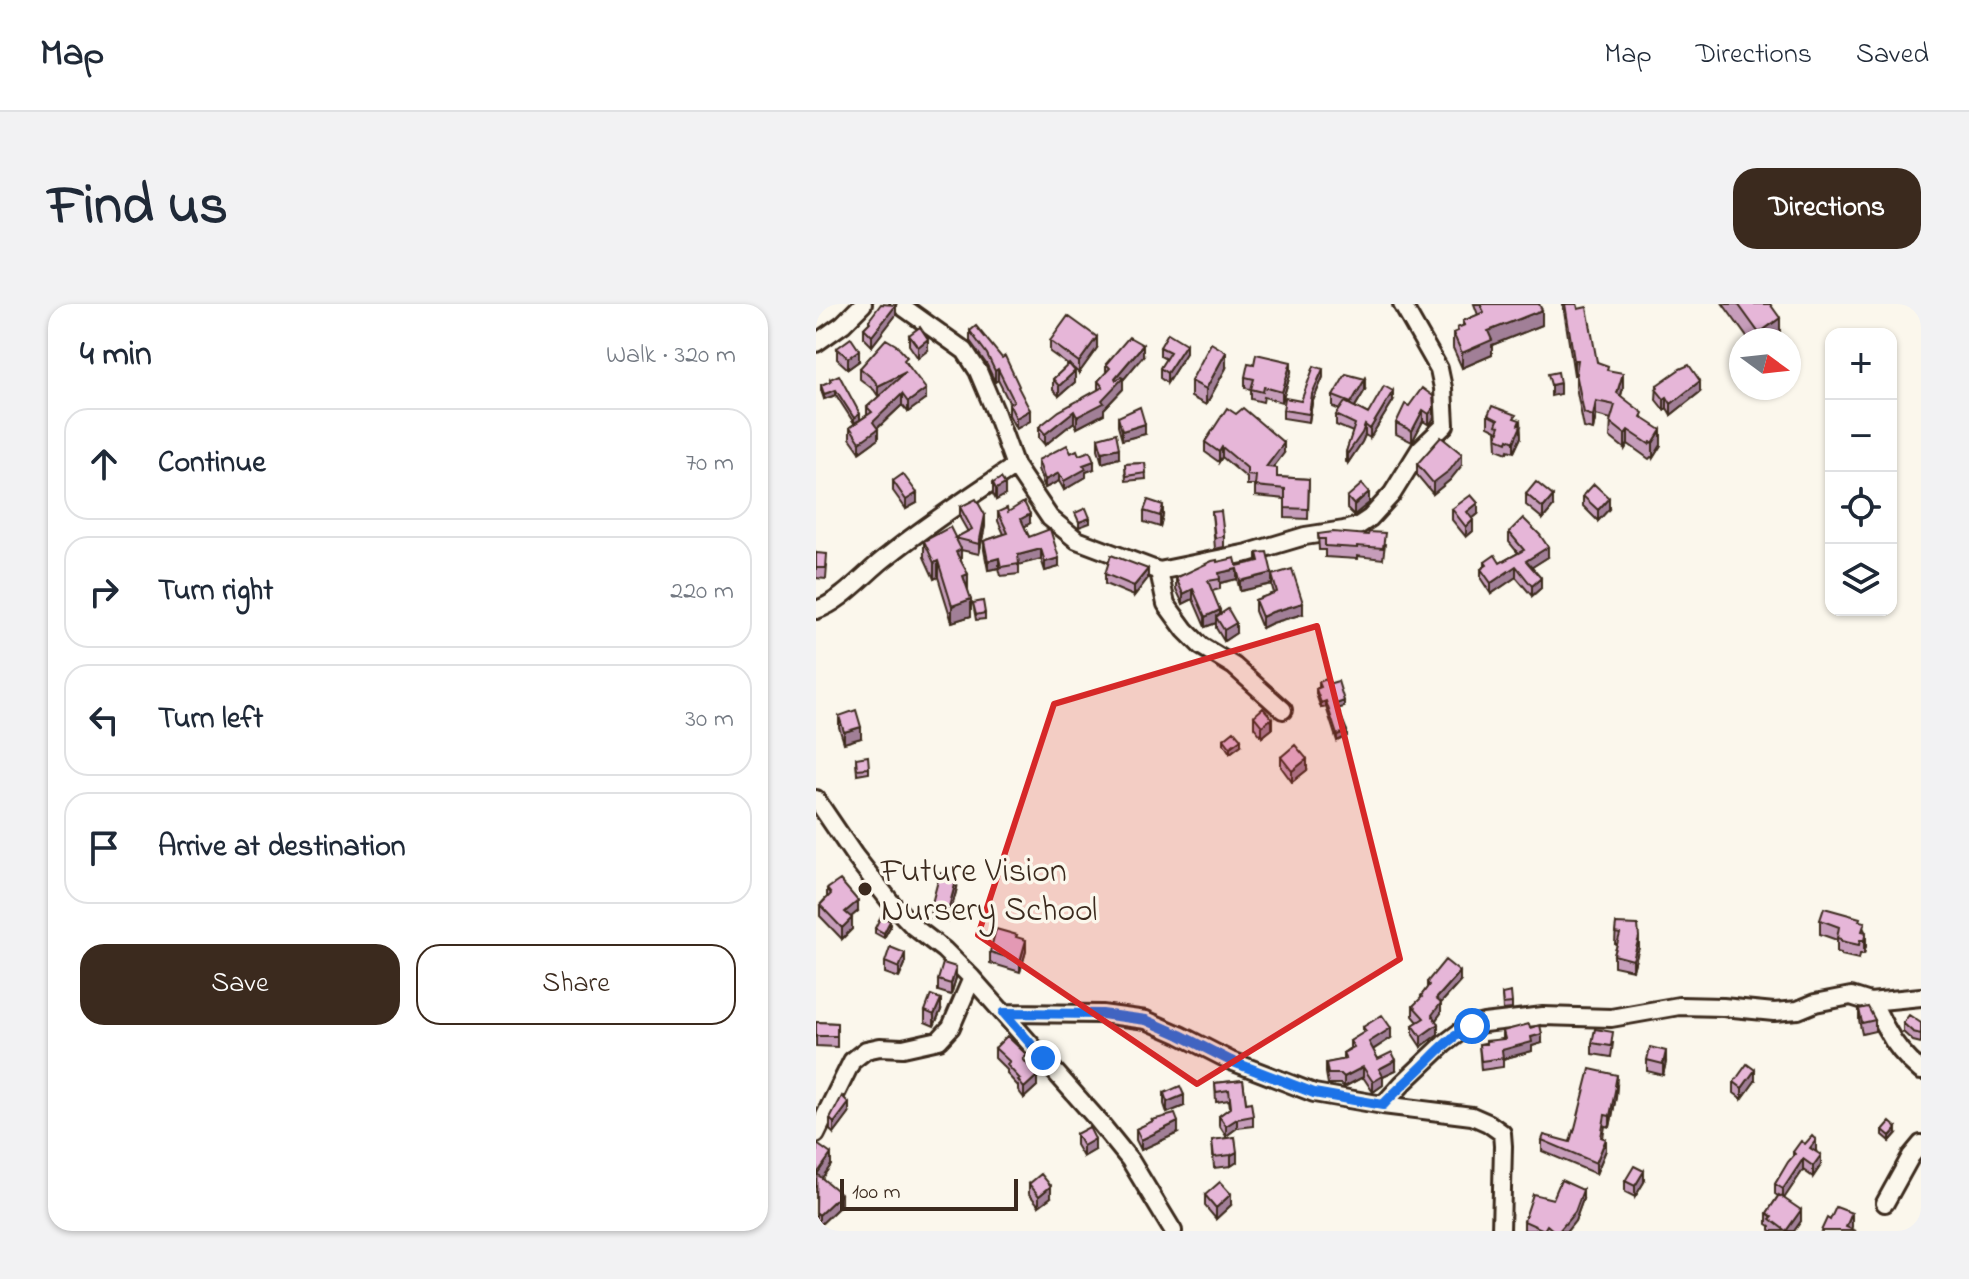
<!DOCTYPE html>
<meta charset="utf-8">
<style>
:root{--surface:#fff;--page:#f2f2f3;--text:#1f2937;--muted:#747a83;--line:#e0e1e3;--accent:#3b2a1e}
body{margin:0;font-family:"Indie Flower",sans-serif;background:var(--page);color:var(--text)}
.controls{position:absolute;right:24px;top:24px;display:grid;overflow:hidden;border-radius:16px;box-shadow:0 2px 6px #0004}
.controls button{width:72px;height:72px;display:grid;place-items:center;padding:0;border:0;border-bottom:2px solid var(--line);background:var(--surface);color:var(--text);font:40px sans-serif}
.compass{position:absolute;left:913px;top:24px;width:72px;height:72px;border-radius:50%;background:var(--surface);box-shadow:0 2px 6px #0004;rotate:105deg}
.scale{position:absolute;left:24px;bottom:20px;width:178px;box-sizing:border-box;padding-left:8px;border:4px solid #3b2a1e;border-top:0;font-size:22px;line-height:28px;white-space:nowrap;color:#3b2a1e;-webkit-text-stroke:6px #fbf7ec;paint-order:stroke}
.stop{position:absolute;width:24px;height:24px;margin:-18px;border:6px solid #1a73e8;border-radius:50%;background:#fff}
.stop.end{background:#1a73e8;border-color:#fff;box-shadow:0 2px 8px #0008}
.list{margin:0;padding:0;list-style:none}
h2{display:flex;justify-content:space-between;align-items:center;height:104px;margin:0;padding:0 32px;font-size:34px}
h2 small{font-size:26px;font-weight:400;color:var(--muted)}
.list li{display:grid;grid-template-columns:52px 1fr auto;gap:24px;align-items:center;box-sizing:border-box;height:112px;margin:0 16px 16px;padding:0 16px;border:2px solid var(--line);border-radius:24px}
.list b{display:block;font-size:30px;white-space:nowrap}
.list em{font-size:26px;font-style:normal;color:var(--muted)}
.actions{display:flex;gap:16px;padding:24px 32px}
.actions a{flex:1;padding:18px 0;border:2px solid var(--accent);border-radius:24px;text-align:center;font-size:28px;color:var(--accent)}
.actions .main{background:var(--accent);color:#fff}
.icon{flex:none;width:44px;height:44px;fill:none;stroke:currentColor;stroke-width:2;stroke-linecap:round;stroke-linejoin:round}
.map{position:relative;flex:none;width:1105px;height:927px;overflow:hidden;border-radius:24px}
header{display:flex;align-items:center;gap:48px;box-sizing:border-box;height:112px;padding:0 40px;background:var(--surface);border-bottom:2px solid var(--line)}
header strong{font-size:38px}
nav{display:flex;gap:44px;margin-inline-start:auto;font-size:28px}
.intro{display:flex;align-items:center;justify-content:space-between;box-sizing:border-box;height:192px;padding:0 48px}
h1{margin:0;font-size:56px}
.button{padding:20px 36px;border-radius:24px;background:var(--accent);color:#fff;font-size:28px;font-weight:700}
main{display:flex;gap:48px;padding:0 48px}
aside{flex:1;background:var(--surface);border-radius:24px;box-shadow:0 2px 6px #0004}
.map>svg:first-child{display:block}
</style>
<header>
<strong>Map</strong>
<nav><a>Map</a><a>Directions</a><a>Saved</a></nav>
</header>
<div class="intro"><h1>Find us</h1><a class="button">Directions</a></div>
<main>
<aside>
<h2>4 min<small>Walk · 320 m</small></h2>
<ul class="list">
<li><svg class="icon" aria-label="ahead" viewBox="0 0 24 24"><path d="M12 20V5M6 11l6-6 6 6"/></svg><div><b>Continue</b></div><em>70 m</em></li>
<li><svg class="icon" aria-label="right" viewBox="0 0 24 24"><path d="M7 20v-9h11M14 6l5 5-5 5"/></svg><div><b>Turn right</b></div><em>220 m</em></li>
<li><svg class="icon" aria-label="left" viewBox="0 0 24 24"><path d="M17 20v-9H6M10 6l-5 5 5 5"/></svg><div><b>Turn left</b></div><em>30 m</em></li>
<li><svg class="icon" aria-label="arrive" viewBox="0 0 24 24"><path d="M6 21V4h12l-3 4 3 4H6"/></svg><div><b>Arrive at destination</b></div></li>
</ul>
<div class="actions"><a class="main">Save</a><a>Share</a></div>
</aside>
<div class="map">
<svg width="1105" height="927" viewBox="0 0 1105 927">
<rect width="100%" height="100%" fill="#fbf7ec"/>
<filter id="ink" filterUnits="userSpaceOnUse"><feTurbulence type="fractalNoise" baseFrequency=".0125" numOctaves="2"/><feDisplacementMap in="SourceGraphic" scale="16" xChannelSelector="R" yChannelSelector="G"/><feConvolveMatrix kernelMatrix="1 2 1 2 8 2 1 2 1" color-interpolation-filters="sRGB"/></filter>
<g filter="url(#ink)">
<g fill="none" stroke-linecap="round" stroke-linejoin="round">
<g stroke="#3b2a1e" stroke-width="22">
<path id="minor" d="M83,0L149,47L162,67L179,107L199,162L234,214L261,236L343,267L432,249L489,232L528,226L542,222L554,214L576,190L604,145L629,121L627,84L623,65L586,0
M0,39L27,20L47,0
M343,267L350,300L369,326L385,342L418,362L467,406
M0,306C26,298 50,268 73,251C113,219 156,191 199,162
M0,495L38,551L77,601L98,623L128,646L156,674L280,814L314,856L357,927
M1054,698C1064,709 1064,715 1071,726C1079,742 1092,756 1105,767
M188,709L286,710L330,716L364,731L415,757L498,789L567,801L656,812L672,819L686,829L687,842L685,927
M567,801L587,779L628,740L644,728L656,722L668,719L727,712L795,714L863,702L907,703L958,708L982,706L999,699L1035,692L1054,698L1105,693
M0,830L36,757L50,746L64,743L87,744L123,736L135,723L156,674
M1069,899L1095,852L1105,840"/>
</g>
<use href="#minor" stroke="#fbf7ec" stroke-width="16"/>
</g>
<path fill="#c69dba" stroke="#3b2a1e" stroke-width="2" d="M658,0H723L726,21L676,41V51L646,64L637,44V29L641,28V24L647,22V17L662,11Z
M747,0H761L781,58L792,66L807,84L805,92L827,114L845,141L837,154L835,153L833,155L812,140L809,145L794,133L795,115L780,111L777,126L768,124L760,83V71H758Z
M907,0H954L964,36H933Z
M80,11L56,42L48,34V24L53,19V16Z
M154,27L203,86L214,117L200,125L193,111V100H194L182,76L179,78L171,61L154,37Z
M93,31L112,46L102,54L93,41Z
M234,37L281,44L263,69L257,64L259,78L243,92L237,86V75L252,61L234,48Z
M344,43L370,49L351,79L344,74V64L350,55L344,52Z
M21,44L43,57L32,65L21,55Z
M327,52L307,76V85L288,105V110L261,124L258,118L229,141L223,134V123L282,86V77L290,69V60Z
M91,59L110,95L92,108L86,101L62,124V135L44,148L34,134V123L51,111V103L66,90L62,92L58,86L44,75V64Z
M410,64L390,101L375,93V77Z
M475,68L466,98L448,93L447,98L435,95V85L429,84V73Z
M507,73L496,99L493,118L467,114V106L485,97Z
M14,75L44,116L38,119L20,91L8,95L5,86V81L14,78Z
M841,81L884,88L855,111L851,104L848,106L840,96Z
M549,86L539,103L552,110L577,97L554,134L549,131L546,138L532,159L530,158V148L537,128L520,121V111L524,106L517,103V92Z
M617,92L618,114L613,121L607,117L596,138L580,130V119L593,102Z
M672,111L700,115L704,122L705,133L698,148L692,146L691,149L681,145L680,126L672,122Z
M302,113L329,130L306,136L302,122Z
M282,134L303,154L286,159L282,145Z
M389,138L468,149L457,163L461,173L493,175L492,215L469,214V195L439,192V181H431V174L406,153L403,158L389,148Z
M255,149L263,151L278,165L270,168V173L248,186L243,177L229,184L222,165V156Z
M329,159L330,175L310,177L309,160Z
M601,160L646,161L634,176L617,190L601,171Z
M77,177L101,199L90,205L77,187Z
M177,179L189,191L180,196L177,190Z
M710,190L737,203L727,215L710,201Z
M767,192L793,205L782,217L767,202Z
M531,193L553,199L538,211L531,204Z
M144,203L169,222L163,250L145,246V257L152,286L155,312L136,318L122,273L118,275L108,253V237L140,234L152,228L144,214Z
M636,205L662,210L656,215L657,227L650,233L636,216Z
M328,207L347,211L344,223L328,218Z
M182,208H192L214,219L208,223L213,233L243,263L229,267L225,255L203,260V270L185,272L183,264L172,266L168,246V237L188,230L182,217Z
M396,208L408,232V243L399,245Z
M693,228L732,253L716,263L725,284L716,292L700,273L675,290L665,275V265L669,262V258L684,259L702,249L693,238Z
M502,230L569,240L567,255L541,252V255L509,253V246H503Z
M0,249L11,261L10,275L0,274Z
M441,249L456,280L424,287L421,275L404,279V285L396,287L404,310L420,329L408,337L400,324V319L389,323L377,295L367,300L360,285V274L401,258L421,262L441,257Z
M289,270L332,274L318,292L289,280Z
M456,271L487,310L456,319L446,324L439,307V296L458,289L456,282Z
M157,299L169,309V315L160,316Z
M503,378L512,380L528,403L522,404L531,432L521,437L510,403L505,404L500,390V385L503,383Z
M23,412L45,434L28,439L23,423Z
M438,412L456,425L446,433L438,423Z
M408,435L425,441L414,449L408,440Z
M465,453L491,466L476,478L465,463Z
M40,454L53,464V469L41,471Z
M141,584L132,618L115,614V603Z
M11,585L42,607L35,613L36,625L26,635L4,612V601L11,593Z
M1004,616L1044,617L1049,627L1050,642L1048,650H1044L1043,655L1025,651V649L1021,648V636L1004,630Z
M800,620L823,643L817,666L798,662V651L801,640H799Z
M74,623L68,634L59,629V624Z
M201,634L210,647L204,668L174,659V648Z
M69,658L89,660L83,674L69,669Z
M140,674L135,691L122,687V676Z
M611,678H644L625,699V709L620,716L622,730L605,743L597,731V721L602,718L597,712V702L605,695V692L611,684Z
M686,690L696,699V705L687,706Z
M1043,705L1059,716V727L1046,730L1043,716Z
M125,706L118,722L109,718V707Z
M0,718L21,719V743L0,742Z
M1087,719H1105V739L1097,737L1087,728Z
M547,723L575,734L557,746L562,755L580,766L567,772V781L557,788L547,773L528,783L525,780H512L510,769V759L527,756V749L534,744V737L547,729Z
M714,724L726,739L716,742V747L687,755V763L665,766L663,740L687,735V727Z
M776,739H797L795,753L776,750Z
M179,744L211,760L221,782L208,794L202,786V782L191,770V766L179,754Z
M831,756L850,758L847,771L831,767Z
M427,776L430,799L437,812V822L421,824L410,832L403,821V812L414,804L413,796L400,798L399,779Z
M939,777L926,795L918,789V778Z
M801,782L800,793L794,823L789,822L787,834L790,846L780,870L726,847V836L754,838L758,828Z
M348,789L368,802L351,809L348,800Z
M33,810L18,830L14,826V815Z
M336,816L362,829L325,846L320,836V825L336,818Z
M1067,826L1081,829L1074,837L1067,831Z
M260,830L279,846L267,853L260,841Z
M419,833L421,858L415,862L398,864L396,836Z
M0,841L15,861L6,874L25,901L3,922L0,919Z
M1000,846L1005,861L997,873L987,866L968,894L985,917L978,927H956L954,926V922L951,920V909L962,892L959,890V880L977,852V848Z
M809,877L828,878L819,893L809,888Z
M213,880L235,893L223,902L213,890Z
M389,891L415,901L400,915L389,902Z
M737,895H767L759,917L751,927L708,926V917Z"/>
<path fill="#a17f97" stroke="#3b2a1e" stroke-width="2" d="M80,1V11L56,42V32Z
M726,6V21L676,41V51L646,64V49L672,27Z
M964,14V36H943V29Z
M281,33V44L263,69V58Z
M112,35V46L102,54V43Z
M370,40V49L351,79V69Z
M327,41V52L307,76V85L288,105V110L261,124V113L286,96L299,74Z
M43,46V57L32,65V54Z
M410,48V64L390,101V85Z
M758,56H762V70L758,71Z
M475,58V68L466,98V88Z
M182,65V76L179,78V67Z
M507,65V73L496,99L493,118L496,90Z
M259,67V78L243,92V82Z
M90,68V79L62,92V82Z
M807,69V84L801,104V89Z
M549,75V86L535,109V99Z
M884,77V88L855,111V100Z
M744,79V90L735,92V81Z
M110,85V95L92,108V98Z
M20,86V91L8,95V90Z
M577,87V97L554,134V125Z
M86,90V101L57,128L62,125V135L44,148V138L57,118Z
M851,93V104L848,106V95Z
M780,97V111L777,126V112Z
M618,103V114L613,121V110Z
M214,106V117L200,125V114Z
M607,106V117L596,138V127Z
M258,107V118L229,141V130Z
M44,110V116L38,119V114Z
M704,116L705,133L698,148V138Z
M329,120V130L306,136V127Z
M549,121V131L546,138L532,159V149Z
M812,126V140L809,145V130Z
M845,126V141L837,154V139Z
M468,139V149L450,173V163Z
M406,143V153L403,158V148Z
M303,144V154L286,159V148Z
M646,150V161L634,176L617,190V179Z
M278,157V165L270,168V173L248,186V177L267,161Z
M243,169V177L229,184V176Z
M189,180V191L180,196V185Z
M553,188V199L538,211V201Z
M101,189V199L90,205V196Z
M737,192V203L727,215V204Z
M793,194V205L782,217V206Z
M662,199V210L651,219V208Z
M347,201V211L344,223V212Z
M214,210V219L205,225V215Z
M169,211V222L163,250V240Z
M274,214V219L263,223V218Z
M657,216V227L650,233V223Z
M732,243V253L710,267V257Z
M145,245V261L140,248Z
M225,245V255L202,261V251Z
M183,254V264L172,266V257Z
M243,254V263L229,267V258Z
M122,257V273L118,275V259Z
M700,262V273L675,290V279Z
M332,265V274L318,292V282Z
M421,265V275L404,279L403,269Z
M456,269V280L424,287V277Z
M152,270V286L147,272Z
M725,274V284L716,292V282Z
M377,285V295L367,300V290Z
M155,295V312L136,318V302Z
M487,299V310L456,319L446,324V313L456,308Z
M404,306V317L400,313V319L389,323V313Z
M420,319V329L408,337V326Z
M510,397V403L505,404V399Z
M528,397V403L520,405V400Z
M456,414V425L446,433V422Z
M45,423V434L28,439V428Z
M531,427V432L521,437V431Z
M425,435V441L414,449V443Z
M491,455V466L476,478V467Z
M141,573V584L132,618V607Z
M42,597V607L29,618V608Z
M36,614V625L26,635V624Z
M74,617V623L68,634V629Z
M1050,628V642L1048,650V636Z
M823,633V643L817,666V656Z
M210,636V647L204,668V657Z
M89,649V660L83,674V664Z
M140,663V674L135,691V680Z
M644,668V678L625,699V709L616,721V711L620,695Z
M125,695V706L118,722V711Z
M622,720V730L605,743V732Z
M575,724V734L553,748V738Z
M726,730V739L716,742V747L686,755V746L715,733Z
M850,747V758L847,771V760Z
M580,756V766L567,772V781L557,788V778L563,765Z
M547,763V773L528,783V773Z
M939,766V777L926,795V784Z
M801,771L800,793L794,823V812Z
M221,772V782L208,794V784Z
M368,791V802L351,809V798Z
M33,799V810L18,830V819Z
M421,815V824L410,832V822Z
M362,818V829L325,846V836Z
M1081,824V829L1074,837V832Z
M279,835V846L267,853V842Z
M790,835V846L780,870V859Z
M1000,836V846L994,854V844Z
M421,848V858L415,862V851Z
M15,850V861L1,881V870Z
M1005,851V861L997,873V862Z
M987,855V866L967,896V885Z
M828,867V878L819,893V882Z
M235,882V893L223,902V892Z
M767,886V895L759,917L751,927H743Z
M25,890V901L3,922V911Z
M415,890V901L400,915V904Z
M985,906V917L978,927H970Z
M1036,909V923L1034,927L1030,923Z"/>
<path fill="#e6b6d8" stroke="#3b2a1e" stroke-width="2" d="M65,0L80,1L56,32L48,24L54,18L53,16Z
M664,0H723L726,6L672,27L676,36L646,49L637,29L642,27L641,24L649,21L647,17L668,8Z
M749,0H761L762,5L771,3L781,58L792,62L791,66L807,69L801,89L827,109L825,113L845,126L837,139L835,138L833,140L812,126L809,130L794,118L799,101L780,97L777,112L768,109L760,69L762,56H758Z
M922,0H954L964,14L943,29Z
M252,12L281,33L263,58L234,37Z
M160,22L186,54L189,52L203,82L202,83L214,106L200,114L193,100L198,97L182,65L179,67L171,50L154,27Z
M104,23L112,35L102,43L93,31Z
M352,29L370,40L351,69L344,64L354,48L344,43Z
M313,33L327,41L299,74L300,76L305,73L307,74L286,96L288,99L261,113L258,107L229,130L223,123L243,107L287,83L282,77L294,64L290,60Z
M35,34L43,46L32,54L21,44Z
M70,35L80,41L91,53L88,56L110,85L92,98L86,90L57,118L62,125L44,138L34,123L56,108L51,103L90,68L62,82L58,76L44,64Z
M395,39L410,48L390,85L375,77Z
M440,50L475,58L466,88L448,83L447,88L435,85L438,75L429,73L432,59L438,60Z
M253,60L259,67L243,82L237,75Z
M873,61L884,77L855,100L851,93L848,95L840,85L842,83L841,81L864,65Z
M498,62L507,65L496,90L493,110L467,106L469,94L485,97Z
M742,68L744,79L735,81L732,70Z
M530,70L549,75L535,99L517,92Z
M23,71L44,110L38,114L20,86L8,90L5,81L15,77L14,75Z
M568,82L577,87L554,125L549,121L546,129L532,149L530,148L539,120L520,111L529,98L552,110Z
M606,84L617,92L618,103L613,110L607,106L596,127L580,119L589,100L593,102Z
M676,102L700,111L698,114L704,116L702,121L705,122L698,138L692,135L691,138L681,134L683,127H682L684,122L680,121L682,116L672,111Z
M324,103L329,120L306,127L302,113Z
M411,104L420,110L427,104L468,139L450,163L461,164V173L493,175L492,205L469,204V185L439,182L440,172L431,171V164L406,143L403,148L389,138Z
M300,129L303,144L286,148L282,134Z
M625,133L646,150L634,166L617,179L601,160Z
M251,141L255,149L261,146L263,151L274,147L278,157L267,161L270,165L248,177L243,169L229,176L222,156Z
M329,159L330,169L310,172L309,160Z
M87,170L101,189L90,196L77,177Z
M185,174L189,180L180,185L177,179Z
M720,178L737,192L727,204L710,190Z
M546,180L553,188L538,201L531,193Z
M778,180L793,194L782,206L767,192Z
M655,191L662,199L651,208L657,216L650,223L636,205Z
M160,195L169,211L163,240L139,234L156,225L144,203Z
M332,196L347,201L344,212L328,207Z
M208,198L214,210L205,215L213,233L234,225L243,254L229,258L225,245L202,251L203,260L185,263L183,254L172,257L168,237L192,229L182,208L191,204L192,208Z
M270,204L274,214L263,218L259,209Z
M405,207L408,232L399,234L396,208Z
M707,214L724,231L732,243L710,257L725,274L716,282L700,262L675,279L665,265L671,261L669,258L679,251L684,259L708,246L693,228Z
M134,223L145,245L140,248L152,270L147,272L155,295L136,302L122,257L118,259L108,237Z
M517,228L552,231L553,228L569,229L567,244L541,242V244L509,242V235H503L502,230Z
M451,248L456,269L424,277L421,265L403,269L404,275L392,277L404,306L389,313L377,285L367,290L360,274L396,257L401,256V258L419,254L421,262L443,257L441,249Z
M0,249L11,250L10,264H0Z
M295,251L332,265L318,282L289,270Z
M476,265L487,299L456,308L446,313L439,296L461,288L456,271Z
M167,297L169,309L160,311L157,299Z
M412,305L420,319L408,326L400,313Z
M510,375L512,380L522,377L528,397L520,400L531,427L521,431L510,397L505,399L500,385L505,383L503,378Z
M447,404L456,414L446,422L438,412Z
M40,406L45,423L28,428L23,412Z
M418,427L425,435L414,443L408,435Z
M479,441L491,455L476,467L465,453Z
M52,452L53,464L41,465L40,454Z
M124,569L141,573L132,607L115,603Z
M24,576L42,597L29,608L36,614L26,624L4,601L15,590L11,585Z
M1008,604L1044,614L1043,617L1049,618L1046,627L1050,628L1048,636H1044L1043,641L1025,637V635L1021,634L1023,623L1004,616Z
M65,612L74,617L68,629L59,624Z
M800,620L822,621L823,633L817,656L798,651L804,630L799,629Z
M180,625L201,631L200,633L210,636L204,657L174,648Z
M74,643L89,649L83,664L69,658Z
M629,656L644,668L620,695L625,699L616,711L622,720L605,732L597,721L608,714L597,702L606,693L605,692L613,681L611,678Z
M127,659L140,663L135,680L122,676Z
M695,688L696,699L687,700L686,690Z
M115,691L125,695L118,711L109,707Z
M1052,703L1059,716L1046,719L1043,705Z
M566,711L575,724L553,738L562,755L576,748L580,756L563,765L567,772L557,778L547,763L528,773L525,770H512L510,759L530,755L527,749L538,743L534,737L550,727L547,723Z
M1093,711L1105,719V730L1097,728L1087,719Z
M0,718L21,719V732H0Z
M713,720L714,724L724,721L726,730L715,733L716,738L686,746L687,754L665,757L663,740H670V737L689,735L687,727Z
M779,725L797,728L795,742L776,739Z
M191,732L211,751L207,755L221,772L208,784L202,776L204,775L191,761L194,758L179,744Z
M834,743L850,747L847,760L831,756Z
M931,760L939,766L926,784L918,778Z
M774,765L801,771L799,782H800L794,812L789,811L785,833L790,835L780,859L726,836L728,831L754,838L757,827L758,828Z
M427,776L430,799L435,798L437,812L421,815L410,822L403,812L415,803L413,786L400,788L399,779Z
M364,782L368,791L351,798L348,789Z
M26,792L33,799L18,819L14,815Z
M359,810L362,818L325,836L320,825L337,817L336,816Z
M1074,818L1081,824L1074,832L1067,826Z
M273,823L279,835L267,842L260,830Z
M996,832L1000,836L994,844L1005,851L997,862L987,855L967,885L959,880L972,858L979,850L977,848L985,837L989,840Z
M419,833L421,848L415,851L398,853L396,836Z
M1,840L15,850L1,870L25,890L3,911L0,908Z
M818,862L828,867L819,882L809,877Z
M225,870L235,882L223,892L213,880Z
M745,876L767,886L759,908L743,927H738L731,921L728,926L708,917L717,890L737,895Z
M404,878L415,890L400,904L389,891Z
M963,891L985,906L970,927L954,915L956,913L951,909Z
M1020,903L1036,909L1030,923L1040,927H1005L1011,914L1014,916Z"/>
</g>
<g fill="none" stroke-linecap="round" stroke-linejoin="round" filter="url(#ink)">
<path stroke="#1a73e8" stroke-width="10" d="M227,754L188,709L286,710L330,716L364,731L415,757L498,789L567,801C581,786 596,773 610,759C625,744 637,731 656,722"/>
</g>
<path fill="#d62828" fill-opacity="0.2" stroke="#d62828" stroke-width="6" stroke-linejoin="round" d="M501,322L584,655L381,780L162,631L238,400Z"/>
<circle fill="#3b2a1e" stroke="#fbf7ec" stroke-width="3" cx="49" cy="585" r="8"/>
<g text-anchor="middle" stroke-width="7" stroke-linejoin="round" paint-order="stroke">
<g font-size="34" fill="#3b2a1e" stroke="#fbf7ec" text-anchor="start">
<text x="65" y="577">Future Vision<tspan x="65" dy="39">Nursery School</tspan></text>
</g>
</g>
</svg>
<div class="controls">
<button>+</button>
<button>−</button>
<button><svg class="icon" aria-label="locate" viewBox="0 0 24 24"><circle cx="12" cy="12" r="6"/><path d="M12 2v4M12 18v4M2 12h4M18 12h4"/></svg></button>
<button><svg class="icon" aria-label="layers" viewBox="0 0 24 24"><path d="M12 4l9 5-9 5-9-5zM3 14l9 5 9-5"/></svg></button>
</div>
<svg class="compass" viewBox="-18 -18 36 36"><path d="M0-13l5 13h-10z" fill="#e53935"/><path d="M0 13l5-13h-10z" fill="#747a83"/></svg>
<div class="scale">100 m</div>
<div class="stop" style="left:656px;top:722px"></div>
<div class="stop end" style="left:227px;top:754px"></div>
</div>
</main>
